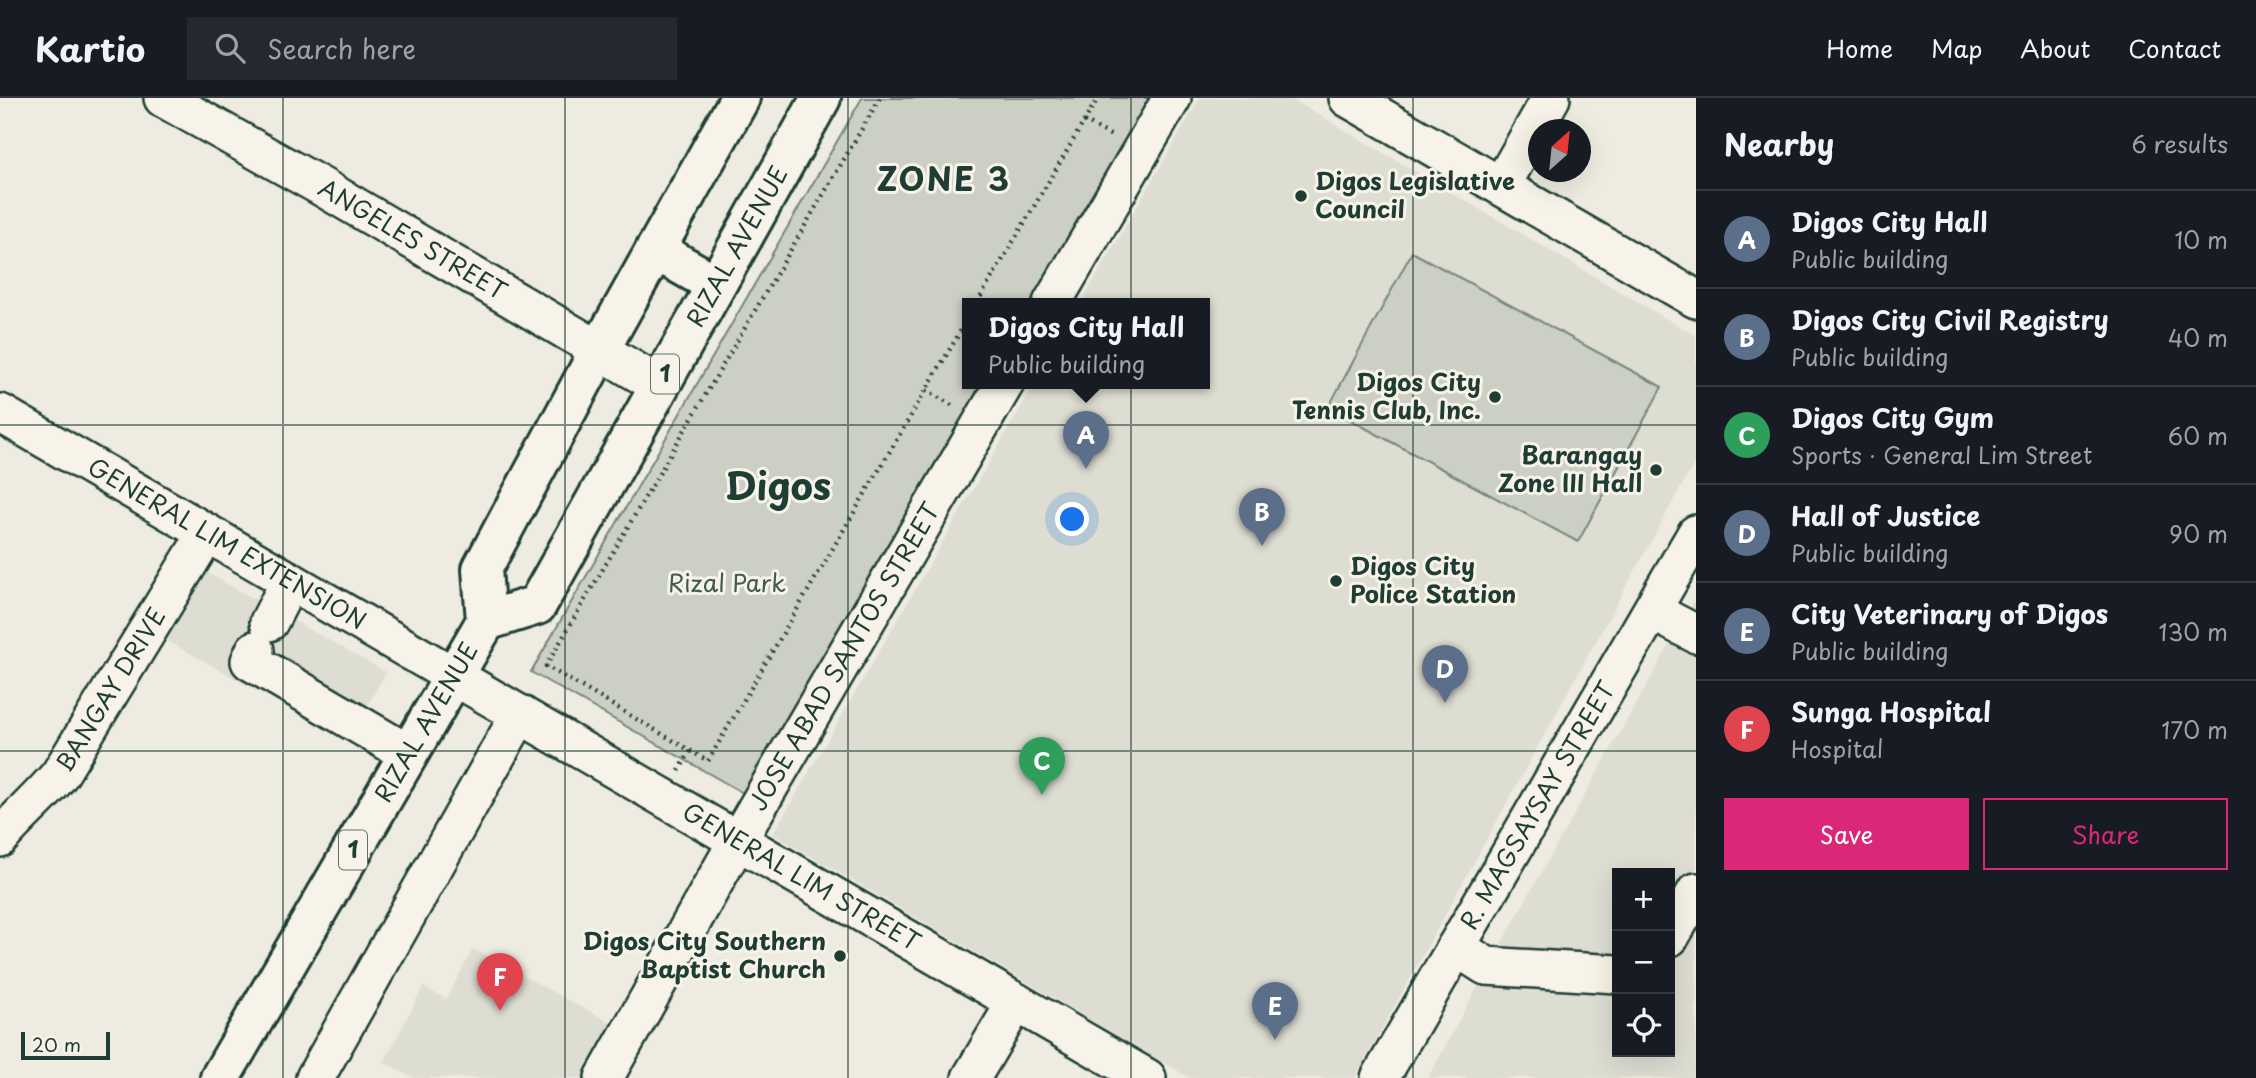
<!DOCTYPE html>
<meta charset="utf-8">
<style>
:root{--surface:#171b24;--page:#242831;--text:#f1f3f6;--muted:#9ea1a6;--line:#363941;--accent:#db2777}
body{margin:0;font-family:"Playpen Sans",sans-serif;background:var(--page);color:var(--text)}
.controls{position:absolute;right:21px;bottom:21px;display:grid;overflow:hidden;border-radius:0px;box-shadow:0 7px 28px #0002}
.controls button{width:63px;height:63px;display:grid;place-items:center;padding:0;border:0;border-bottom:2px solid var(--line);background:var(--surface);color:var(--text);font:35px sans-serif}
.compass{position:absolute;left:1528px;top:21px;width:63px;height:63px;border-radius:50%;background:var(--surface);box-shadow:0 7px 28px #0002;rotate:27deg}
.scale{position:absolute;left:21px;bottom:18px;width:89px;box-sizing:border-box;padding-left:7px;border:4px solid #1f3d34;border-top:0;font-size:19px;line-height:24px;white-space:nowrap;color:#1f3d34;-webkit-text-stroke:5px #f7f3e8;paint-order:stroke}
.you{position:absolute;left:1073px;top:422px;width:24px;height:24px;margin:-18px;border:5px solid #fff;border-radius:50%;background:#1a73e8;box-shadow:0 0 0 10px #1a73e833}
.badge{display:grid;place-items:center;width:46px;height:46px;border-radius:50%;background:var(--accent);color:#fff;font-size:23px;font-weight:700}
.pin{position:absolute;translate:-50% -58px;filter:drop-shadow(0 2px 4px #0008)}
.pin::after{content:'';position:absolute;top:37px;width:24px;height:21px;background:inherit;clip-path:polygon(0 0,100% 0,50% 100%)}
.popup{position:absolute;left:962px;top:200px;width:248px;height:91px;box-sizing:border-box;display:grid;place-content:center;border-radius:0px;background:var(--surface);filter:drop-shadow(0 2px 5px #0005);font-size:23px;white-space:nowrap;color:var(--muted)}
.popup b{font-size:26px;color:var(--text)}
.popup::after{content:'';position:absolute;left:50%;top:100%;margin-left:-14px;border:14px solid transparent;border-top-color:var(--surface)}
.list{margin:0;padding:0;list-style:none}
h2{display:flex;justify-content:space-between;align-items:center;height:91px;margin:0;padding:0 28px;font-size:30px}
h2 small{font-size:23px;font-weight:400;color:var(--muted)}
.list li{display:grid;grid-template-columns:46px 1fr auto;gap:21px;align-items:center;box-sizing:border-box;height:98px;padding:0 28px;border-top:2px solid var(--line)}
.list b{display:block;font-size:26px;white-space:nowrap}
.list p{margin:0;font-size:23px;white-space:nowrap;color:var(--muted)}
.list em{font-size:23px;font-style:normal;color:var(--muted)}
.actions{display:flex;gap:14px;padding:21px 28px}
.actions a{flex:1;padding:16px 0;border:2px solid var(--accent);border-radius:0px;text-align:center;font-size:24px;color:var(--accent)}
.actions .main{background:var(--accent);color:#fff}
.icon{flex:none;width:38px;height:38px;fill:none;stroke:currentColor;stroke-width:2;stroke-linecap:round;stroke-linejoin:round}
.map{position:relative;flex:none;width:1696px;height:980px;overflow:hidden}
header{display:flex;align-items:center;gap:42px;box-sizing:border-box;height:98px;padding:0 35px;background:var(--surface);border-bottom:2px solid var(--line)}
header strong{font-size:33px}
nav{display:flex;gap:38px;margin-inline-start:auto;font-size:24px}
.search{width:490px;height:63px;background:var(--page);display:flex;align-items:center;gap:18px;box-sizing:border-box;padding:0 24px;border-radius:0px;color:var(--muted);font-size:26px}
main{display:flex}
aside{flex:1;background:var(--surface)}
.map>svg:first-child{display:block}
</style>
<header>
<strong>Kartio</strong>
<div class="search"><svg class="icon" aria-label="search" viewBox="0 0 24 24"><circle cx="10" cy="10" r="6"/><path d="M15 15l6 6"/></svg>Search here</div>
<nav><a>Home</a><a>Map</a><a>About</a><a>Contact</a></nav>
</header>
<main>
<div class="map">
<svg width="1696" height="980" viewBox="0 0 1696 980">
<rect width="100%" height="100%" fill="#eeece1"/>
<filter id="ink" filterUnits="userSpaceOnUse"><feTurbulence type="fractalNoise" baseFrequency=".0143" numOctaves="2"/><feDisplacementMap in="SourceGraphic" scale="14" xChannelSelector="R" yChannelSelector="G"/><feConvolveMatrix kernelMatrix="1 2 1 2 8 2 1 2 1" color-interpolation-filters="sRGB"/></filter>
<g filter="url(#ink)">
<path fill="#ddddd2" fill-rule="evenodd" d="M1200,0H1290L1696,238V362L1355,980H1190L773,736L1035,285H1205V205H1081Z
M204,473L386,574L348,643L166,542Z
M1696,500V980H1428L1488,869ZM1617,775H1670V954H1617Z
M473,851L613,926L584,980H414L384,964L423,889L446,901Z"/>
<path fill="#cccfc4" stroke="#76867c" stroke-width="2" d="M862,0H1152L1034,205H967V285H988L750,699L531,574Z
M1412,154L1662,289L1578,444L1328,310Z"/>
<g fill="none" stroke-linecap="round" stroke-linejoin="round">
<g stroke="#1f3d34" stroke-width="42">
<g id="minor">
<path id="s1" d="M163,0L322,89L659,287"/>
<path d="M1348,0L1696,201"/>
<path d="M1501,88L1551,0"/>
<path d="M1052,205L1172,0"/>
<path id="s2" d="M0,315L1147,980"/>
<path d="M1652,513L1696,536"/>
<path d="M269,524L290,483"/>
<path d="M255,552L250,563L409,656"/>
<path id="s3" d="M0,740C19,717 42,699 60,676L207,435"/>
<path d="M1670,839L1696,794"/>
<path d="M1456,849L1486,868L1617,876"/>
<path d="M315,980L520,616"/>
<path id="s4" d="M604,980L738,742L1005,285"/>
<path d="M971,980L1016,904"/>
<path id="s5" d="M1380,980L1696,436"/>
</g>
</g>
<g stroke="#1f3d34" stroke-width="44">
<g id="major">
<path d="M655,152L715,186"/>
<path id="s6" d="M486,523L537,507L821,0"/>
<path id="s7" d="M220,980L486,523L482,471L599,253L740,0"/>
</g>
</g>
<path stroke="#1f3d34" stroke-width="4.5" stroke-dasharray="2 5" stroke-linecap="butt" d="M880,0L546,568L708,663L967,222
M1084,23L1112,38
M977,205L1098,0
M926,292L955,309
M679,673L691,652"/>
<use href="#minor" stroke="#f7f3e8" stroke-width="37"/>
<use href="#major" stroke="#f7f3e8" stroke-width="38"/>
</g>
</g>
<path fill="none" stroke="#1f3d34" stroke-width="2" stroke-opacity="0.55" d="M283,0V980M565,0V980M848,0V980M1131,0V980M1413,0V980M0,327H1696M0,653H1696"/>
<g fill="#1f3d34" stroke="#f7f3e8" stroke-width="2.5">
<circle cx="1301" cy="98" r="7"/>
<circle cx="1495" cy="299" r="7"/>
<circle cx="1656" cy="372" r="7"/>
<circle cx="1336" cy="483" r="7"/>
<circle cx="840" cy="858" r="7"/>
</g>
<g text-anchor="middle" stroke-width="6" stroke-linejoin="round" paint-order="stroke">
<g fill="#f7f3e8" stroke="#60746a" stroke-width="2">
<rect x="651" y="256.5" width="28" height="39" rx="5"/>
<rect x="339" y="732.5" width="28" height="39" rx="5"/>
</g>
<g font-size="23" font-weight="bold" fill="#1f3d34">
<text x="665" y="284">1</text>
<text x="353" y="760">1</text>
</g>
<g font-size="24" font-weight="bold" fill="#1f3d34" stroke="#f7f3e8" text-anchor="end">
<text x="1315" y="92" text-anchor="start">Digos Legislative<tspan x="1315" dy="28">Council</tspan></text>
<text x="1481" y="293">Digos City<tspan x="1481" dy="28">Tennis Club, Inc.</tspan></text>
<text x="1642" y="366">Barangay<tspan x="1642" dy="28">Zone III Hall</tspan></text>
<text x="1350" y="477" text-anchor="start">Digos City<tspan x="1350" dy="28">Police Station</tspan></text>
<text x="826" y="852">Digos City Southern<tspan x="826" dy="28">Baptist Church</tspan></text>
</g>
<g font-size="24" fill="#1f3d34" stroke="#f7f3e8">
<text dy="8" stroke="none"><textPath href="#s1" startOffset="287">ANGELES STREET</textPath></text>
<text dy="8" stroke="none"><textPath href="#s6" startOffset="464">RIZAL AVENUE</textPath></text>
<text dy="8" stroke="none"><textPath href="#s2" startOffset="262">GENERAL LIM EXTENSION</textPath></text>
<text dy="8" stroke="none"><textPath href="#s4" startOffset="485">JOSE ABAD SANTOS STREET</textPath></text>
<text dy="8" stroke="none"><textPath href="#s3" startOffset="186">BANGAY DRIVE</textPath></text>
<text dy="8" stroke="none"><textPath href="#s7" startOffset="411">RIZAL AVENUE</textPath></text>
<text dy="8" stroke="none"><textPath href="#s5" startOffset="315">R. MAGSAYSAY STREET</textPath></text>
<text dy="8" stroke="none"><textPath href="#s2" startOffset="926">GENERAL LIM STREET</textPath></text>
</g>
<g font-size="24" fill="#425a51" stroke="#f7f3e8">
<text x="727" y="494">Rizal Park</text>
</g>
<g font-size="32" font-weight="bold" letter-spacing="2" fill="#1f3d34" stroke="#f7f3e8">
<text x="944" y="93">ZONE 3</text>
</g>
<g font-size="38" font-weight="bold" fill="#1f3d34" stroke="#f7f3e8">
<text x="778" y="402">Digos</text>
</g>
</g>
</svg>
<div class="controls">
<button>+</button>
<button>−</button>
<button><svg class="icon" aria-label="locate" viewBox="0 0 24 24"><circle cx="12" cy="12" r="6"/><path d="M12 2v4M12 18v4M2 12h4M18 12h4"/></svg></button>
</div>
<svg class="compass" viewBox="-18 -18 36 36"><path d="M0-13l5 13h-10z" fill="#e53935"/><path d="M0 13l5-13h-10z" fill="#9ea1a6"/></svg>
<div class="scale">20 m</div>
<div class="you"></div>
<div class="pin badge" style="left:1086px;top:371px;background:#5c6f8a">A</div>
<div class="popup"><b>Digos City Hall</b>Public building</div>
<div class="pin badge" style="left:1262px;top:448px;background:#5c6f8a">B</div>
<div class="pin badge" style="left:1042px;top:697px;background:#2e9e5b">C</div>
<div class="pin badge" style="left:1445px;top:605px;background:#5c6f8a">D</div>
<div class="pin badge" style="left:1275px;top:942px;background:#5c6f8a">E</div>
<div class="pin badge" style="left:500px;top:913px;background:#e0444e">F</div>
</div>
<aside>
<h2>Nearby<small>6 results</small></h2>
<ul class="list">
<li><span class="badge" style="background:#5c6f8a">A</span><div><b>Digos City Hall</b><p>Public building</p></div><em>10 m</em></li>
<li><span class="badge" style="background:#5c6f8a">B</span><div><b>Digos City Civil Registry</b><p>Public building</p></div><em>40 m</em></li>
<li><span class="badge" style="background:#2e9e5b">C</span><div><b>Digos City Gym</b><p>Sports · General Lim Street</p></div><em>60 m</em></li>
<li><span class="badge" style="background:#5c6f8a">D</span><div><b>Hall of Justice</b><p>Public building</p></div><em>90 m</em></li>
<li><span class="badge" style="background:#5c6f8a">E</span><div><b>City Veterinary of Digos</b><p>Public building</p></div><em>130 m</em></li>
<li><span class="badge" style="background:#e0444e">F</span><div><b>Sunga Hospital</b><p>Hospital</p></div><em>170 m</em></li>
</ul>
<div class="actions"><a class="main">Save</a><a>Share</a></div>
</aside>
</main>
